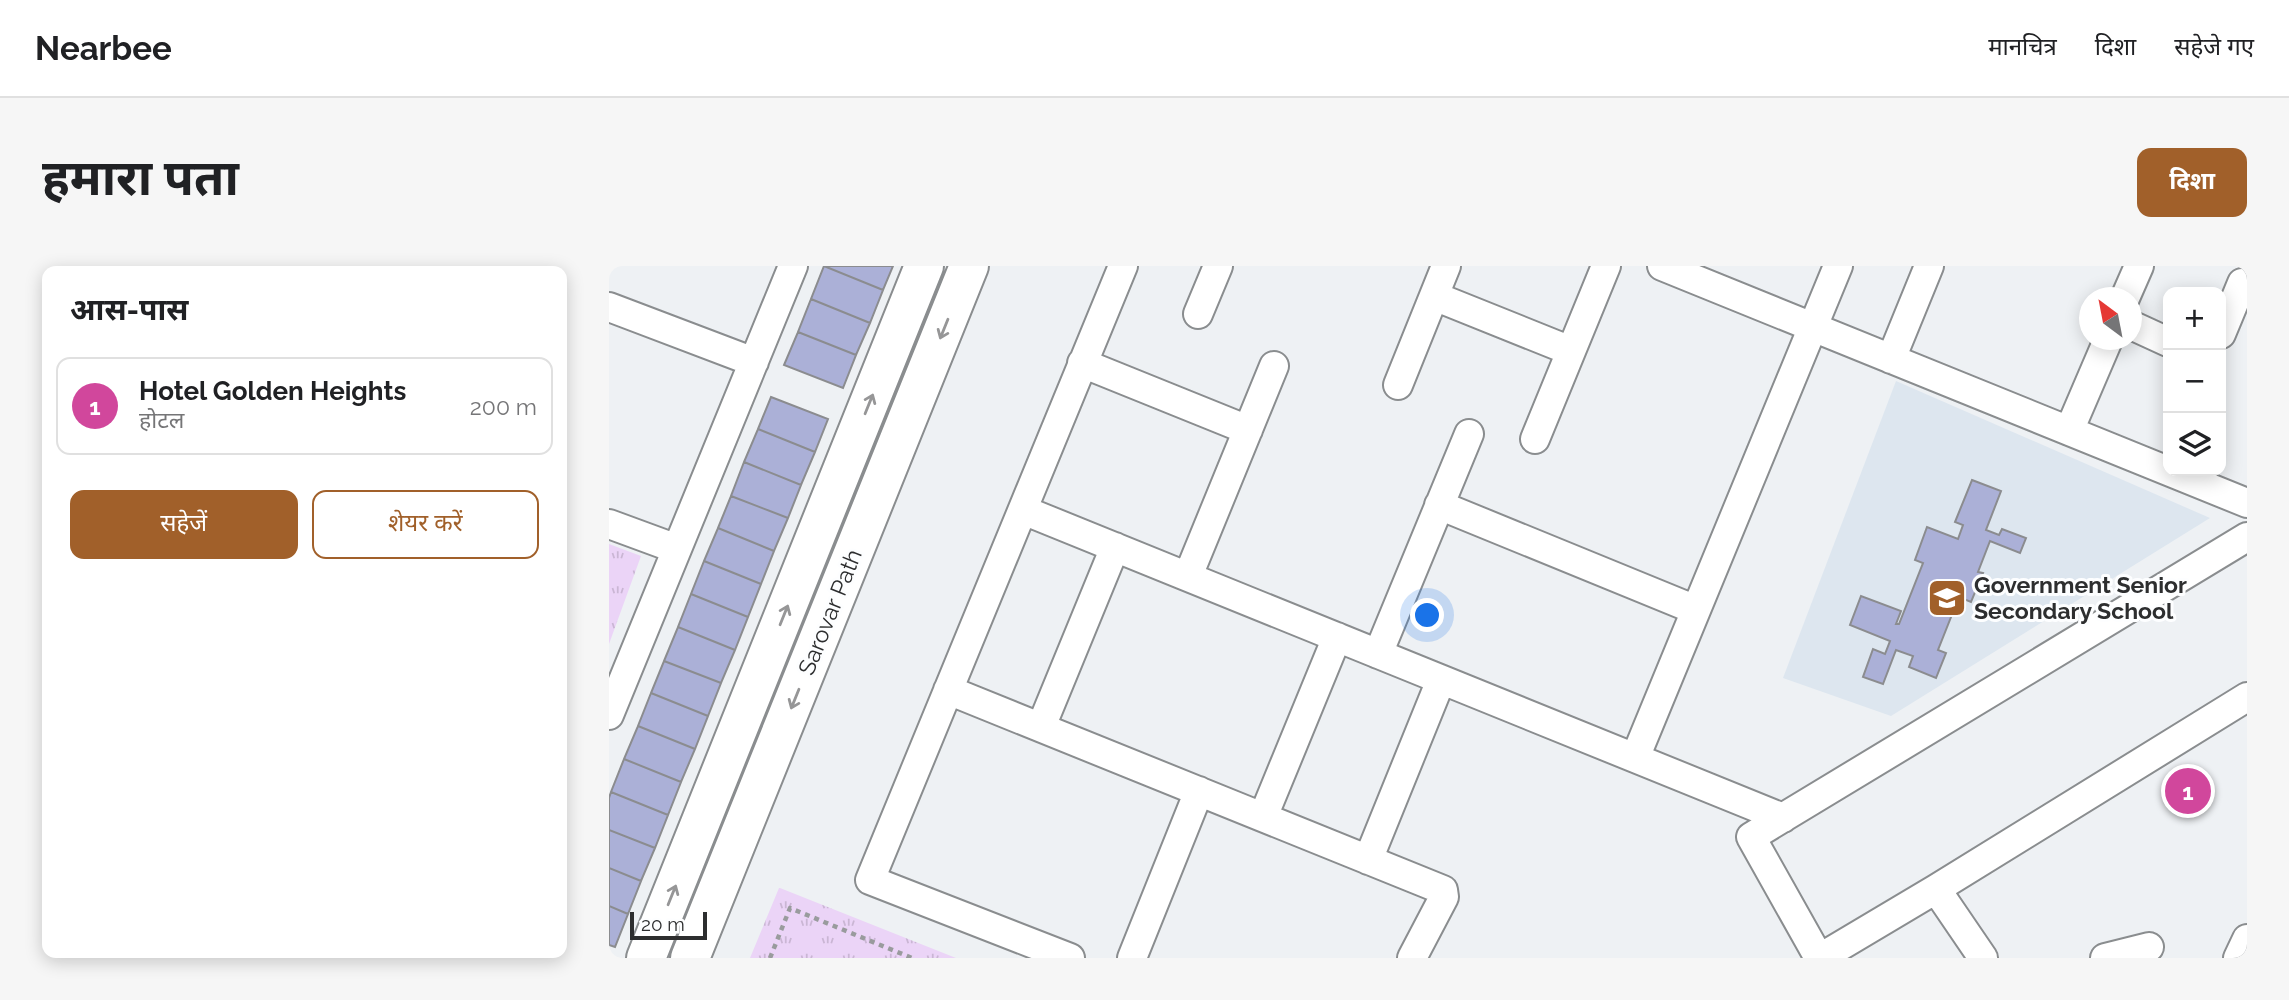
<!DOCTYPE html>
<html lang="hi">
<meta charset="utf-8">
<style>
:root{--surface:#fff;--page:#f6f6f6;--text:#202124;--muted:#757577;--line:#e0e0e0;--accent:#a1602a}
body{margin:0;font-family:Raleway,"Noto Sans Devanagari",sans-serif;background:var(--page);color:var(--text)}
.controls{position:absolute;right:21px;top:21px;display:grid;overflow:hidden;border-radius:14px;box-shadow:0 4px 18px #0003}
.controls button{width:63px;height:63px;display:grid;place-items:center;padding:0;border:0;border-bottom:2px solid var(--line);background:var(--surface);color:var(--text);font:35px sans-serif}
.compass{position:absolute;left:1470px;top:21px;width:63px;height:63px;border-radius:50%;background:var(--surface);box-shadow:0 4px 18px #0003;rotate:328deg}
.scale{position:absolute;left:21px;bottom:18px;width:77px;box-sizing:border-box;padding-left:7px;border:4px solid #2d2e2f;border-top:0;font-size:19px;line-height:24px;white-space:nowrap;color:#2d2e2f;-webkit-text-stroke:5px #fdfeff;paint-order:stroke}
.you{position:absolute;left:819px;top:350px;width:24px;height:24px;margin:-18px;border:5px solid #fff;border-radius:50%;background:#1a73e8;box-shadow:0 0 0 10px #1a73e833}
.badge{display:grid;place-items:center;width:46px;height:46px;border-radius:50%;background:var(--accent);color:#fff;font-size:23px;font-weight:700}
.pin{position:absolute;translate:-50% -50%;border:4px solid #fff;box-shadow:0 2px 7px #0006}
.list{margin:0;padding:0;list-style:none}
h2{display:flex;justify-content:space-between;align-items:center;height:91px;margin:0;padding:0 28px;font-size:30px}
h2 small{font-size:23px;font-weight:400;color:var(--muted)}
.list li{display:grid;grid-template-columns:46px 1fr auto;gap:21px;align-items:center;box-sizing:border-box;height:98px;margin:0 14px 14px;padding:0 14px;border:2px solid var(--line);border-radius:14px}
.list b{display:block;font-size:26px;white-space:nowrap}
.list p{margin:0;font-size:23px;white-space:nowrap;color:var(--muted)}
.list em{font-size:23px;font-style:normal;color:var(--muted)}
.actions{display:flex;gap:14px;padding:21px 28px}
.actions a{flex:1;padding:16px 0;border:2px solid var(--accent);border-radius:14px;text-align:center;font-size:24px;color:var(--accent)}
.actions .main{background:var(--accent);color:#fff}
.icon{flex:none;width:38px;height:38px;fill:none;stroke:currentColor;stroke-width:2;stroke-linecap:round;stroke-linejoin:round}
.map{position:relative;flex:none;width:1638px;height:692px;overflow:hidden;border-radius:14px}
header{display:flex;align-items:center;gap:42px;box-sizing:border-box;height:98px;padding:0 35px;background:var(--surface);border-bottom:2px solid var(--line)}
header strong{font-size:33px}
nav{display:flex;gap:38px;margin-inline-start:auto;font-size:24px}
.intro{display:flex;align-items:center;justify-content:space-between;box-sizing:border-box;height:168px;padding:0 42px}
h1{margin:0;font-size:49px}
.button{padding:18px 32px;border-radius:14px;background:var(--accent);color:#fff;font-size:24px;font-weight:700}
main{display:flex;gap:42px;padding:0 42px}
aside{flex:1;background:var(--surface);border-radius:14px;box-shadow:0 4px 18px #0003}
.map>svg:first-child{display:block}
</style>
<header>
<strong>Nearbee</strong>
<nav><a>मानचित्र</a><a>दिशा</a><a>सहेजे गए</a></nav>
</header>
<div class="intro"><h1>हमारा पता</h1><a class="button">दिशा</a></div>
<main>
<aside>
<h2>आस-पास<small></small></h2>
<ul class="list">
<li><span class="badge" style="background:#d1479c">1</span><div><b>Hotel Golden Heights</b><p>होटल</p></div><em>200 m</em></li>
</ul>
<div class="actions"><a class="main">सहेजें</a><a>शेयर करें</a></div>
</aside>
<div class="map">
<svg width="1638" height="692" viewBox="0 0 1638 692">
<defs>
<pattern id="park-tufts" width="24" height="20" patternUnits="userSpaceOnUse" patternTransform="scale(1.75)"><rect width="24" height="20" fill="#ebd4f7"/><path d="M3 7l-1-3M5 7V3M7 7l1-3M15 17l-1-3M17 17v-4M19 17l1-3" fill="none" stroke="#cab6d4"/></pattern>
</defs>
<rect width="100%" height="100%" fill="#eef1f4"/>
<path fill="#dde6ef" d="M1287,115L1601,252L1282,450L1174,412Z"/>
<path fill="url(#park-tufts)" d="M0,278L32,290L0,378Z
M170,622H171L347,692H141Z"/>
<path fill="#abb0d7" stroke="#8b8c8f" stroke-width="2" d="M215,0H284L274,24Z
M215,0L274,24L261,57L202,33Z
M202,33L261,57L247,89L189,66Z
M189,66L247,89L234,122L175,99Z
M162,131L219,153L206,186L149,163Z
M149,163L206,186L192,219L135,196Z
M135,196L192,219L179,252L122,230Z
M1363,214L1392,225L1377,264L1390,269L1393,263L1417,272L1411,287L1381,275L1369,306L1374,307L1362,336L1350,331L1329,384L1337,387L1327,412L1300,401L1304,390L1287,384L1274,418L1254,411L1264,383L1276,388L1281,375L1241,359L1252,330L1292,345L1287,358H1290L1314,297L1306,294L1318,261L1349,273L1354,259L1346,256Z
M122,230L179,252L165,285L109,262Z
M109,262L165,285L152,318L95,295Z
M95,295L152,318L139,351L82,328Z
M82,328L139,351L126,384L69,361Z
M69,361L126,384L112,417L55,395Z
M55,395L112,417L99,450L42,427Z
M42,427L99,450L86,483L29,460Z
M29,460L86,483L72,516L15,493Z
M15,493L72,516L59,549L2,526Z
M2,526L59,549L46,582L0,564V532Z
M0,564L46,582L32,615L0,602Z
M0,602L32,615L19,648L0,640Z
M0,640L19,648L6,681L0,679Z"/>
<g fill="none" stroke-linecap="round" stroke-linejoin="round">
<g stroke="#8a8d8f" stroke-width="32">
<path id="minor" d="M1053,0L1638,237
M825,30L962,85
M1516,32L1530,0
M0,41L145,96
M589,48L609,0
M1522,59L1559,76
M1612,68L1633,17
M1282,93L1320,0
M473,97L639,164
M789,119L837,0
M1460,165L1499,74
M926,173L997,0
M830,239L1087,344
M414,244L1174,552
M0,258L68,283
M579,310L665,100
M769,388L860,168
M339,424L834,624L835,631L803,692
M0,449L184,0
M432,461L506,281
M1026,492L1229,0
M654,551L728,371
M759,594L832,414
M1327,623L1374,692
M461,692L261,614L514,0
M523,692L590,525
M1210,692L1142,571L1638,271
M1211,692L1327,623L1638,431
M1496,692L1540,681
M1629,692L1638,673"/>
</g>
<g stroke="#8a8d8f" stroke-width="42">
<path id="secondary" d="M37,692L315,0
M81,692L360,0"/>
</g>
<path stroke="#999b9d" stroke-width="4.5" stroke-dasharray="5 5" stroke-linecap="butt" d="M161,692L181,642L303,692"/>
<use href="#minor" stroke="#fff" stroke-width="28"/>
<use href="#secondary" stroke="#fff" stroke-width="38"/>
</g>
<defs><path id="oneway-shaft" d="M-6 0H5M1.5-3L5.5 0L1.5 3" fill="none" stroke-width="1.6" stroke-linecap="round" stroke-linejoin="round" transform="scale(1.75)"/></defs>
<g stroke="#969697">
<use href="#oneway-shaft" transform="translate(335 63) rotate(112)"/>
<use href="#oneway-shaft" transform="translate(260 138) rotate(-68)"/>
<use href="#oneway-shaft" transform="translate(175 349) rotate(-68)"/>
<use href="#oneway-shaft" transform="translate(186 433) rotate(112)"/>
<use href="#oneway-shaft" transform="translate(63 629) rotate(-68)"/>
</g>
<defs>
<g id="school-square" transform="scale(2.0125)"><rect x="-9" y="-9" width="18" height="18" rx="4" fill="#a1602a" stroke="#fdfeff"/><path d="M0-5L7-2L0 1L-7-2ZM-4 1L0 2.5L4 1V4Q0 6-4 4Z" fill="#fff"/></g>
</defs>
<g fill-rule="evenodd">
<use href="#school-square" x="1338" y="332"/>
</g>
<g text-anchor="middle" stroke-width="6" stroke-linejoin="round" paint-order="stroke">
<g font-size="23" font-weight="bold" fill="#2d2e2f" stroke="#fdfeff" text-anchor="start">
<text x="1365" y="327">Government Senior<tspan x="1365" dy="26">Secondary School</tspan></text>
</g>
<g font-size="23" fill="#2d2e2f" stroke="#fdfeff">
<text transform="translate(221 346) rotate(-68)" y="8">Sarovar Path</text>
</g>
</g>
</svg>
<div class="controls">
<button>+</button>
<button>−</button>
<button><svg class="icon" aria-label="layers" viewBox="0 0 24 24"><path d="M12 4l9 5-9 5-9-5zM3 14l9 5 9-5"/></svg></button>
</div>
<svg class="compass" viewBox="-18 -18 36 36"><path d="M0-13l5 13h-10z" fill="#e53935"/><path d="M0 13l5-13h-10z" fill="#757577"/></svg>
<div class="scale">20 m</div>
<div class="you"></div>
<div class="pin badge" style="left:1579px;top:525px;background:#d1479c">1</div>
</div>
</main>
